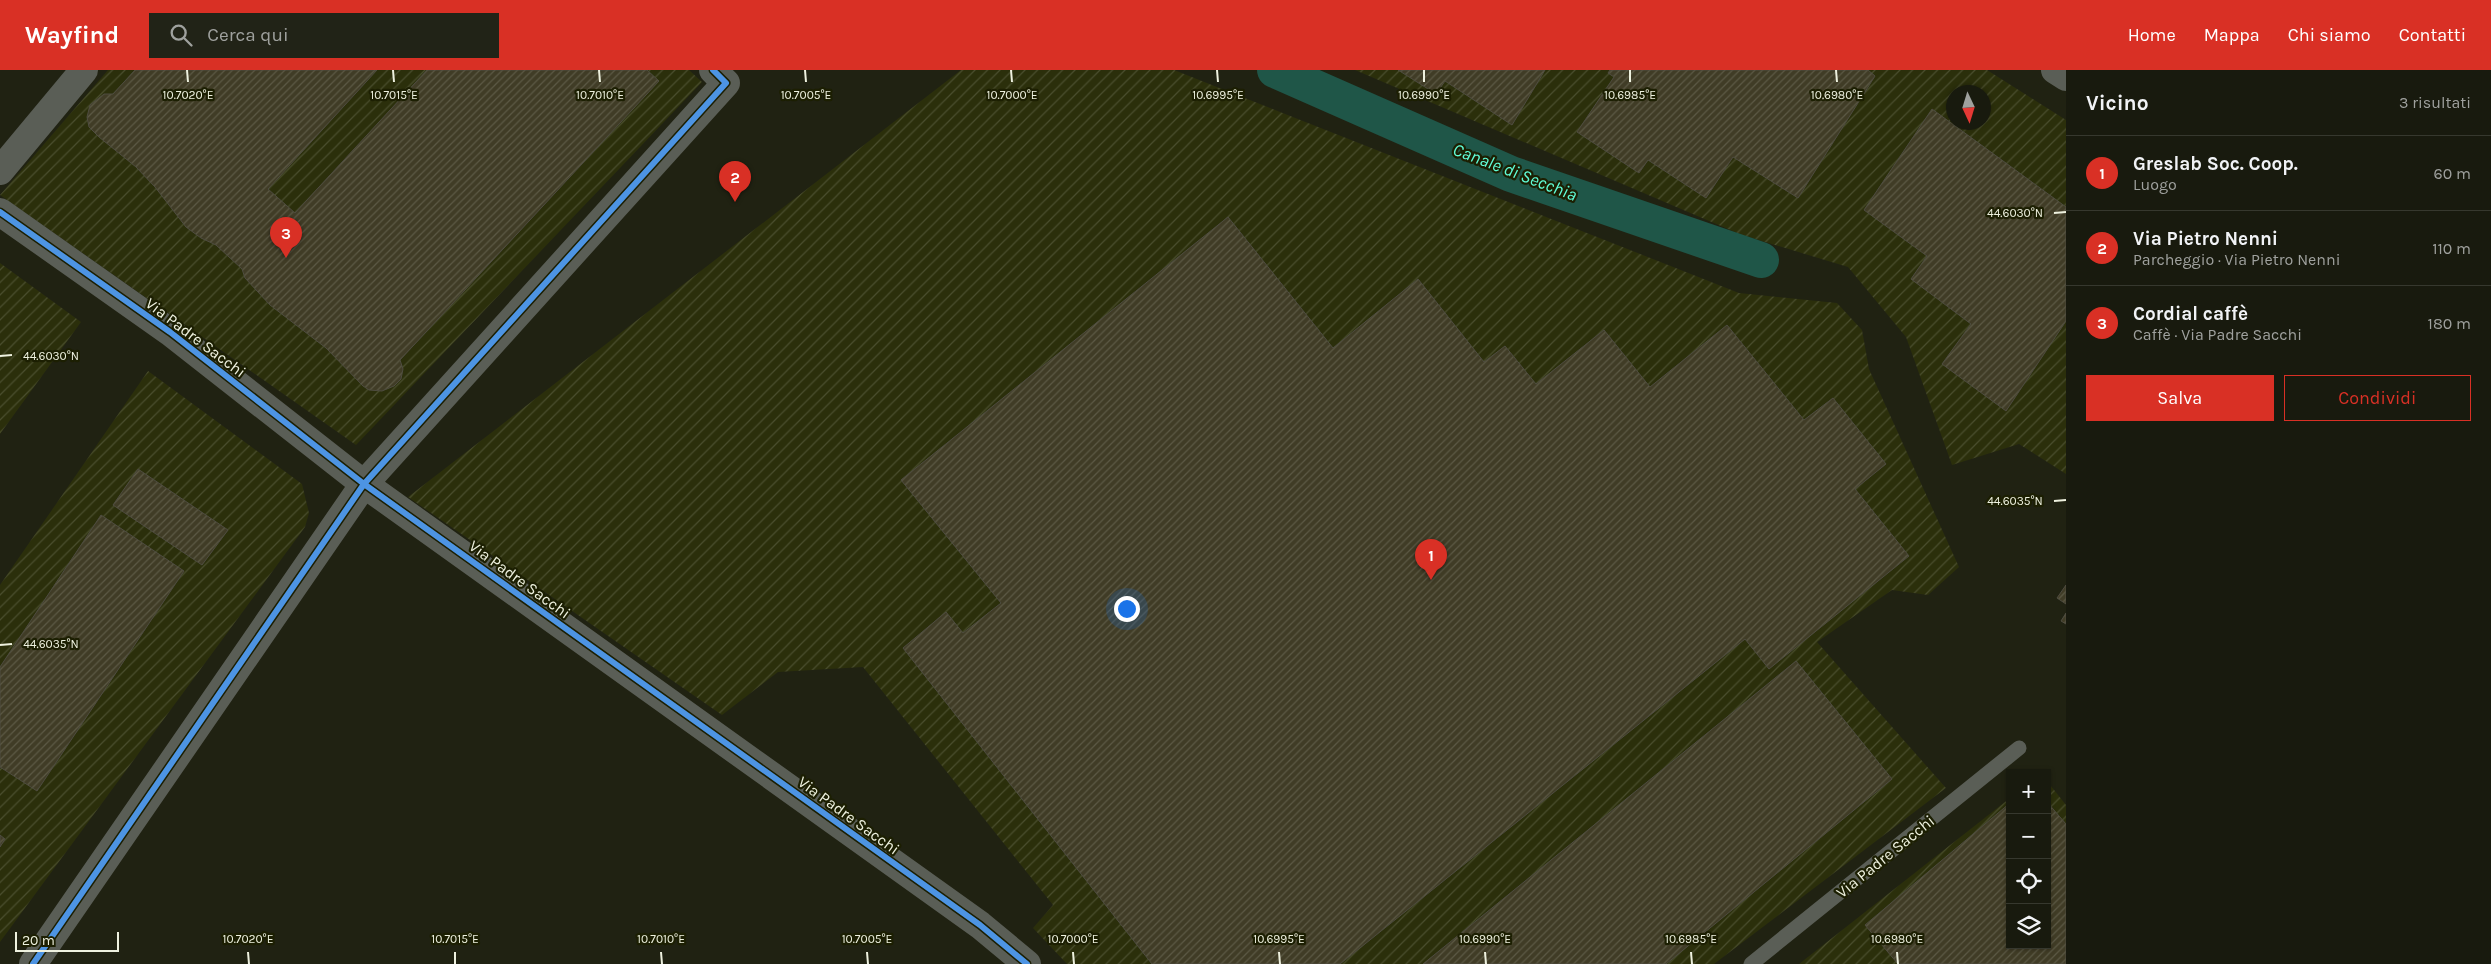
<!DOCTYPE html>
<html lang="it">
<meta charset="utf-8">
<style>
:root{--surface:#181a0e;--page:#212317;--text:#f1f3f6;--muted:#9fa19e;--line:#36382e;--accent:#d93025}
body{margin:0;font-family:Karla,sans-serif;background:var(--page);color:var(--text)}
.controls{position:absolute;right:15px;bottom:15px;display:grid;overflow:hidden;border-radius:0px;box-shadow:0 1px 4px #0004}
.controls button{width:45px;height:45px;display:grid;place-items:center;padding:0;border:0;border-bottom:1px solid var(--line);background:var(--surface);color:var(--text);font:25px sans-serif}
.compass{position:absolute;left:1946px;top:15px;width:45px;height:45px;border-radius:50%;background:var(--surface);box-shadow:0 1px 4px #0004;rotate:176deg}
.scale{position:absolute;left:15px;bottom:12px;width:104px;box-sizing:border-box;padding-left:5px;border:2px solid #eef1df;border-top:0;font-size:14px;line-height:18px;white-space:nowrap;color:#eef1df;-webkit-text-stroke:4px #1c1f02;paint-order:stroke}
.you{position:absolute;left:1126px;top:538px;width:18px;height:18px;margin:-12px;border:4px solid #fff;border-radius:50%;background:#1a73e8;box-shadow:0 0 0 8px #1a73e833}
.badge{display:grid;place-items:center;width:32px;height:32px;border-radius:50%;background:var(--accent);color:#fff;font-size:16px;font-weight:700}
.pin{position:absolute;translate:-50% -41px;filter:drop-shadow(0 1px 2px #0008)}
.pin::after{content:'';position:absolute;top:26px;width:18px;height:15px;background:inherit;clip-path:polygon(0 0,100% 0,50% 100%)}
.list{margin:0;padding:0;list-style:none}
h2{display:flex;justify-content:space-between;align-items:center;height:65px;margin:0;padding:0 20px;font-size:21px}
h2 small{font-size:16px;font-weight:400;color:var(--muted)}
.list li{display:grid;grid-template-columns:32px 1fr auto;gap:15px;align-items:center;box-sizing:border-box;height:75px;padding:0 20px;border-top:1px solid var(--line)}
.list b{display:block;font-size:19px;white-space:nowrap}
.list p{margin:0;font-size:16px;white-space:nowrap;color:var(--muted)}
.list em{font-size:16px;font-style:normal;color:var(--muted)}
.actions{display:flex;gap:10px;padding:15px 20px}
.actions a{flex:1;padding:11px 0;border:1px solid var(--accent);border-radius:0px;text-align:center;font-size:18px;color:var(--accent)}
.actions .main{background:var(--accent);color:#fff}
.icon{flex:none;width:28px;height:28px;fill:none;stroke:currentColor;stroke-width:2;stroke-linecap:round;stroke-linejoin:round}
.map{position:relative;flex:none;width:2066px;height:894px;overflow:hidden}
header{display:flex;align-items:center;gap:30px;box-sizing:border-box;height:70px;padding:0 25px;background:var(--accent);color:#fff}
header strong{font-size:24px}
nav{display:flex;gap:28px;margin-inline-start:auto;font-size:18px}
.search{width:350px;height:45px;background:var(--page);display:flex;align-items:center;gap:12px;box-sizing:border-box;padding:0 18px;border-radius:0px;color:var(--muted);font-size:19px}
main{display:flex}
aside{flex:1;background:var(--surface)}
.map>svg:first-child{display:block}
</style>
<header>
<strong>Wayfind</strong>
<div class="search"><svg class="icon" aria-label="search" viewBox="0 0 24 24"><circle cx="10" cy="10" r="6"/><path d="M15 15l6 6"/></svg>Cerca qui</div>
<nav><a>Home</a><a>Mappa</a><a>Chi siamo</a><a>Contatti</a></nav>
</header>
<main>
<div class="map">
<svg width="2066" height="894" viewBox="0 0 2066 894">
<defs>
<pattern id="industrial-furrows" width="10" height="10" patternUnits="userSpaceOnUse" patternTransform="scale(1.25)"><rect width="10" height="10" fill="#2b2f0b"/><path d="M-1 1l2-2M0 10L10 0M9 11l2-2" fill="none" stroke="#4a4e2e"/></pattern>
<pattern id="building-hatch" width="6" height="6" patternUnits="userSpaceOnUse" patternTransform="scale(1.25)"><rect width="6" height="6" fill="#403c26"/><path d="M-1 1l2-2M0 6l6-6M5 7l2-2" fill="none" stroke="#5c5945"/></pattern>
</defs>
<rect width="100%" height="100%" fill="#202212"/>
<path fill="url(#industrial-furrows)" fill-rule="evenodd" d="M108,0H689L702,12L356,375L0,125Z
M961,0H1174L1739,223L1837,233L1862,260L1869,299L1959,497L1928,525L1892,520L1817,572L1946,718L1714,894H1067L1033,858L1053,835L863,597L778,602L722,645L408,427Z
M1355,0H1987L2066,50V404L2019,374L1952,395L1906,267L1848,197L1742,165ZM1954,22H1984V52H1954Z
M0,193L81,252L0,364Z
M148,301L302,414L309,443L305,457L0,872V515Z
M2047,711L2066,735V894H1799L2010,728V875H2047Z"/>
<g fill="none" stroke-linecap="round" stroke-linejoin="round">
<path stroke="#1f5648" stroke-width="36" d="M1275,0L1511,104L1761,190"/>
</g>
<path fill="url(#building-hatch)" stroke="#4e4c40" d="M135,0H377L268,119L295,143L427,0H647L659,11L400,290L403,299L401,309L394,316L382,321L369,320L363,316L326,278L270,235L245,208L242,199L216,175L201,168L186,157L155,117L136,97L99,67L89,57L87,47L90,35L104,24H113Z
M1398,0H1545L1512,55L1445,11L1436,24Z
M1610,0H1868L1875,6L1798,128L1733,87L1706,128L1648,90L1639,103L1577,62L1614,7L1608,3Z
M1932,39L2066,137V251L2006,341L1942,294L1971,254L1911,209L1927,186L1864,140Z
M1228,147L1333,278L1418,209L1484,292L1505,276L1536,314L1604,260L1650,317L1727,255L1804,350L1833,328L1886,394L1855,419L1909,486L1769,599L1745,569L1340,894H1152L903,578L946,542L963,563L1001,533L901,410Z
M138,399L228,460L202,495L113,435Z
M101,445L184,501L37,721L0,697V597Z
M2066,515V534L2057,528Z
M2066,543V554L2061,551Z
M1796,591L1892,709L1666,894H1423Z
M2047,732L2066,754V894H1898L1865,855L2010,733V875H2047Z
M0,765L5,769L0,777Z"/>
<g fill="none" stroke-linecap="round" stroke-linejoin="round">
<path stroke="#5a5e56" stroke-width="15" d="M1751,894L2019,678"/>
<path stroke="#5a5e56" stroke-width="28" d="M2055,0L2066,7
M0,101L84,0
M0,142L170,262L364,414L980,855L1027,894
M33,894L364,414L726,13L713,0"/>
<g stroke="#1c1f02" stroke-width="9">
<path id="cycleway" d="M0,142L170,262L364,414L980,855L1027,894
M33,894L364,414L726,13L713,0"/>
</g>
<use href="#cycleway" stroke="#4d94e3" stroke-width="6"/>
</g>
<path fill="none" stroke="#eef1df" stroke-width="2" d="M187,0L188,12M393,0L394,12M599,0L600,12M805,0L806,12M1011,0L1012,12M1217,0L1218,12M1424,0V12M1630,0V12M1836,0L1837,12M2054,143L2066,142M0,286L12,285M2054,431L2066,430M0,575L12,574M248,882L249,894M455,882V894M661,882L662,894M867,882L868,894M1073,882L1074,894M1279,882L1280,894M1485,882L1486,894M1691,882L1692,894M1897,882L1898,894"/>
<g text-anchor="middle" stroke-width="4.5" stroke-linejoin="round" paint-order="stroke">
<g font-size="16" fill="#eef1df" stroke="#1c1f02">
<text transform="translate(196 267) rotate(37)" y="6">Via Padre Sacchi</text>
<text transform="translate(520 509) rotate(36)" y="6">Via Padre Sacchi</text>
<text transform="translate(849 745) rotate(36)" y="6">Via Padre Sacchi</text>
<text transform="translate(1885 786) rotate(-39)" y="6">Via Padre Sacchi</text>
</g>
<g font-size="18" font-style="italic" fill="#60fcd7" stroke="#1c1f02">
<text transform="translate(1515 102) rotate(21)" y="6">Canale di Secchia</text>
</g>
</g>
<g font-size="12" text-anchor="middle" fill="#eef1df" stroke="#1c1f02" stroke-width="4.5" stroke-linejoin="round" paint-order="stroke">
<text x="188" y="29">10.7020°E</text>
<text x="394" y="29">10.7015°E</text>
<text x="600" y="29">10.7010°E</text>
<text x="806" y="29">10.7005°E</text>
<text x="1012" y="29">10.7000°E</text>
<text x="1218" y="29">10.6995°E</text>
<text x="1424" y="29">10.6990°E</text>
<text x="1630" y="29">10.6985°E</text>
<text x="1837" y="29">10.6980°E</text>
<text x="2015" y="147">44.6030°N</text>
<text x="51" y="290">44.6030°N</text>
<text x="2015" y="435">44.6035°N</text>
<text x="51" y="578">44.6035°N</text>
<text x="248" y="873">10.7020°E</text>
<text x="455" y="873">10.7015°E</text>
<text x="661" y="873">10.7010°E</text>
<text x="867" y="873">10.7005°E</text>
<text x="1073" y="873">10.7000°E</text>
<text x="1279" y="873">10.6995°E</text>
<text x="1485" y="873">10.6990°E</text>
<text x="1691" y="873">10.6985°E</text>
<text x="1897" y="873">10.6980°E</text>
</g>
</svg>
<div class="controls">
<button>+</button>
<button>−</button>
<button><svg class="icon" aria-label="locate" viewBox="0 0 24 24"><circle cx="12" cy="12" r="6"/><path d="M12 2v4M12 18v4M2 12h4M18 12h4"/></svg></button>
<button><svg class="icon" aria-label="layers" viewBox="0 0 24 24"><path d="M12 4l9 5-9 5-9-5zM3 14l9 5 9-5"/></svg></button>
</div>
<svg class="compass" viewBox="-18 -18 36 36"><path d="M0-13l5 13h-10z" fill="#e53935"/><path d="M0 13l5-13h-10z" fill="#9fa19e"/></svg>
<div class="scale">20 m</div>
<div class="you"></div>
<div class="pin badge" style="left:1431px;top:510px">1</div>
<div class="pin badge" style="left:735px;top:132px">2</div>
<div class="pin badge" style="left:286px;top:188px">3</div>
</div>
<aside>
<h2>Vicino<small>3 risultati</small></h2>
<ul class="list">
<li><span class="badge">1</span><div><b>Greslab Soc. Coop.</b><p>Luogo</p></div><em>60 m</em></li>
<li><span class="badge">2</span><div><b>Via Pietro Nenni</b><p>Parcheggio · Via Pietro Nenni</p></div><em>110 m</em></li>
<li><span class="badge">3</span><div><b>Cordial caffè</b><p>Caffè · Via Padre Sacchi</p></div><em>180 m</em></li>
</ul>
<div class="actions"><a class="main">Salva</a><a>Condividi</a></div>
</aside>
</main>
